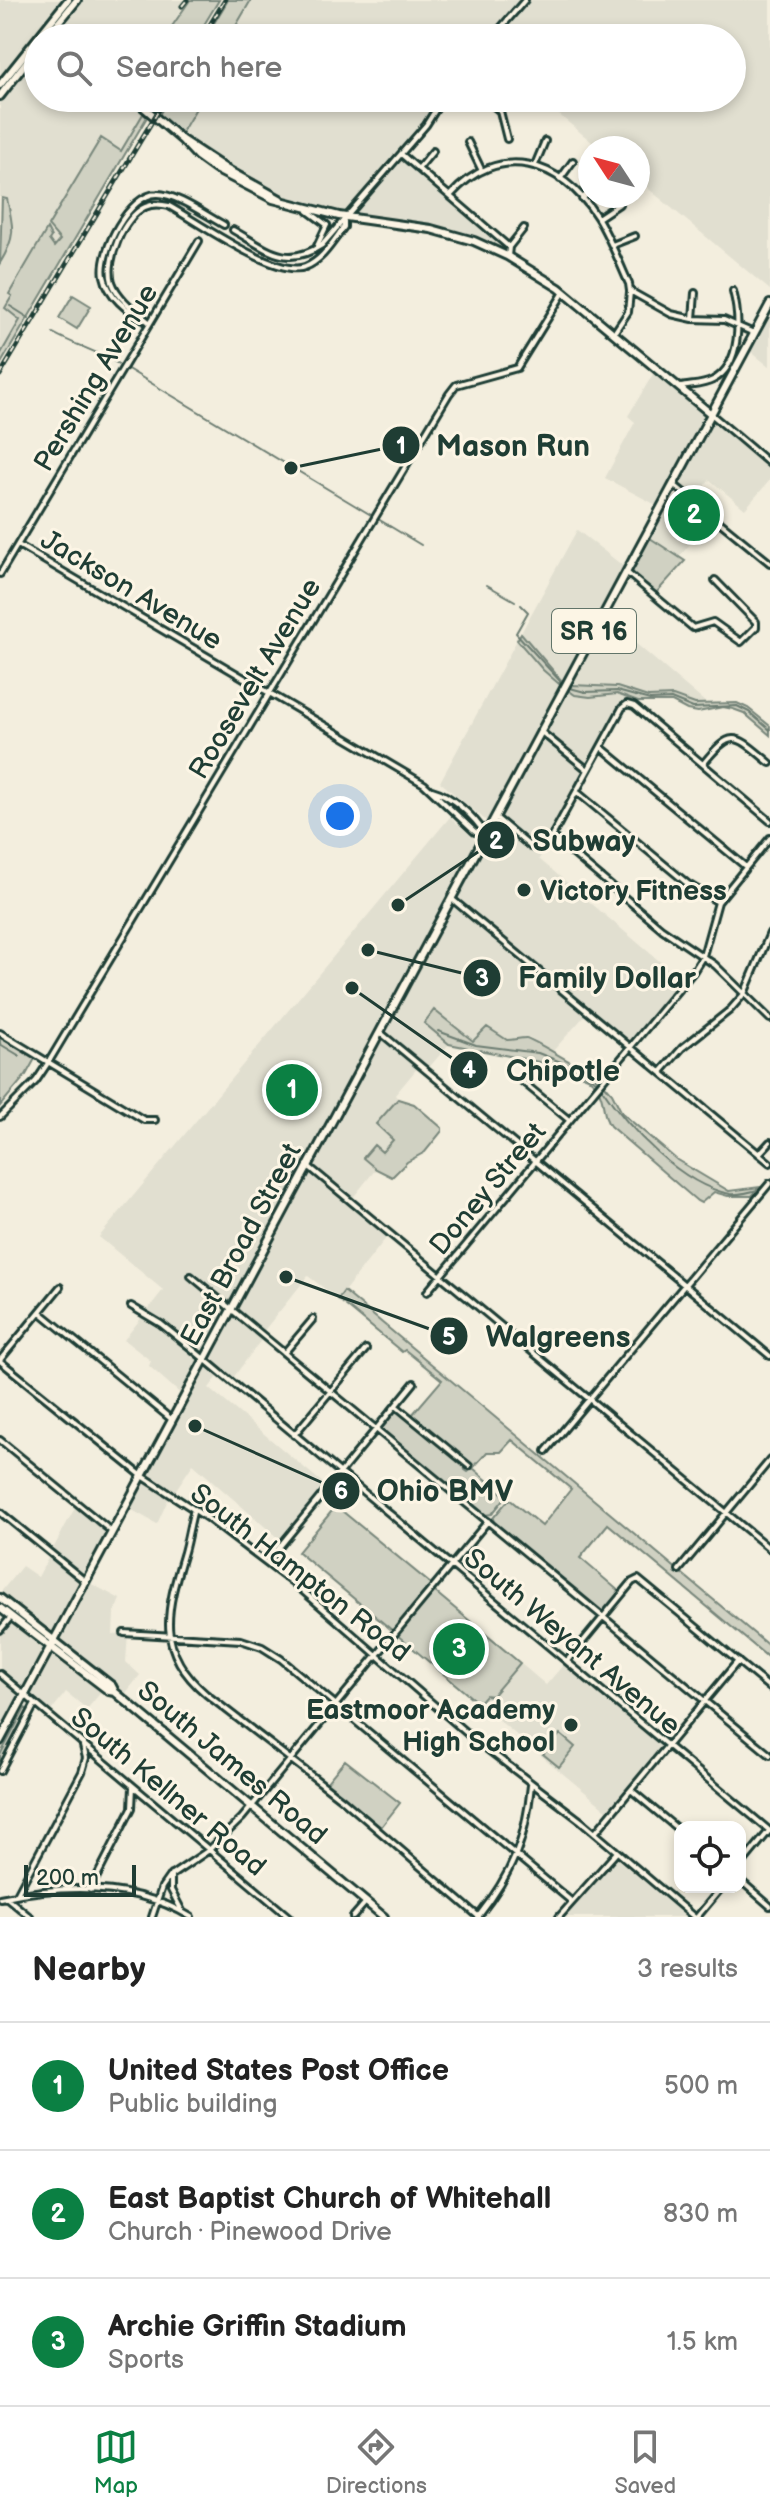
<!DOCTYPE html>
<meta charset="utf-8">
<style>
:root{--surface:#fff;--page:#f6f6f6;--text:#222;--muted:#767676;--line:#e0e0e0;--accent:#0b8043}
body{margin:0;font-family:"Balsamiq Sans",sans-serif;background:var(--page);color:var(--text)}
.controls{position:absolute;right:24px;bottom:24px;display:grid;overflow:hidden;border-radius:16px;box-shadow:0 4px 12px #0003}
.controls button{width:72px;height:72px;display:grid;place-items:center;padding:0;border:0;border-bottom:2px solid var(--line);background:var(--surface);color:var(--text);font:40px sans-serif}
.compass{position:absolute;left:578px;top:136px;width:72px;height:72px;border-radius:50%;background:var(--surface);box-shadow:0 4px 12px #0003;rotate:306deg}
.scale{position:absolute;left:24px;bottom:20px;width:112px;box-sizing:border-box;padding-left:8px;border:4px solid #1f3d34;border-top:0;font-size:22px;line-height:28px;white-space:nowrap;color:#1f3d34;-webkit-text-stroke:6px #fcf5e5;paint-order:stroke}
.you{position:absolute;left:340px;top:816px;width:28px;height:28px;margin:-20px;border:6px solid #fff;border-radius:50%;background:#1a73e8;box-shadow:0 0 0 12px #1a73e833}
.badge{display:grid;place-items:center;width:52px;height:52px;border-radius:50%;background:var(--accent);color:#fff;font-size:26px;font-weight:700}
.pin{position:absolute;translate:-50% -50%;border:4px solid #fff;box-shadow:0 2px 8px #0006}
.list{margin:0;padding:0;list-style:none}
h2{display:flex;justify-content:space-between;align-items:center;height:104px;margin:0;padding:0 32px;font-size:34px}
h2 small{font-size:26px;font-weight:400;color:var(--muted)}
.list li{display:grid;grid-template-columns:52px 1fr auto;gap:24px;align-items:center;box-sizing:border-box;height:128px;padding:0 32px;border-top:2px solid var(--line)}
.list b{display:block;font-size:30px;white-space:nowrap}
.list p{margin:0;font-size:26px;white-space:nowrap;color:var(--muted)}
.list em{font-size:26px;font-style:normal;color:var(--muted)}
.icon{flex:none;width:44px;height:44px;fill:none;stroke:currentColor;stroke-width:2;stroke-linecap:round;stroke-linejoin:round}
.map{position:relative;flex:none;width:770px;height:1917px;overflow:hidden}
.search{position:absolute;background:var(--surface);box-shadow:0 4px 12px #0003;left:24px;right:24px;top:24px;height:88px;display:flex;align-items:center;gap:20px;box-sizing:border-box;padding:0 28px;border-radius:44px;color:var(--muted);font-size:30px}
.sheet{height:488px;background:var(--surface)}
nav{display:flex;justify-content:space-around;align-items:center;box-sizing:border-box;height:112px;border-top:2px solid var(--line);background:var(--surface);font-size:22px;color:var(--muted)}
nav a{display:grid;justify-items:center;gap:4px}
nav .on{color:var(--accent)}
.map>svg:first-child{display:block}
</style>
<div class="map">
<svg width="770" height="1917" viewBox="0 0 770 1917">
<rect width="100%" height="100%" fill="#f3eede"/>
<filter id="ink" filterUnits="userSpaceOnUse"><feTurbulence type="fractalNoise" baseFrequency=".0125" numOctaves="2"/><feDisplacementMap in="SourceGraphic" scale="16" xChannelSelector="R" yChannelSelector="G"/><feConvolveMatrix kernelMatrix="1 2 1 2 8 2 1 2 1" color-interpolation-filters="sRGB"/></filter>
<g filter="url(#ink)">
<path fill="#e1dfd0" d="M0,0H187L164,38H38V98H144L150,104L121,151L101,138L49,226L60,239L54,247L51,245L12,295L21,319L0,355Z
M251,0H770V290L638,180V148H599L539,98H732V38H232L230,36Z
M202,98H443L399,157L505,246L502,253L442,232L315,211L243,184L216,167L179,137Z
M770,305V367L746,348Z
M656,369L705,410L717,413L770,460V480L745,509L710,480L691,501L678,490L675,491L665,511L696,537L679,557L645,536L660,507L605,478L635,422L628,416Z
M577,530L627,569L602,615L706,703H687L672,696L648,697L617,687L570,686L561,680L521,633Z
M517,640L555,682L571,692L590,697L617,694L627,698L539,859L684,982L630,1046L588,1012L552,1052L529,1037L507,1040L488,1027L473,1041L435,1010L424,1023L449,1044L426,1071L419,1066L395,1095L398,1099L376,1124L394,1140L382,1153L364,1158L376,1169L351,1200L390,1233L338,1299L308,1276L262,1333L264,1336L230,1382L220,1374L209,1388L325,1485L279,1539L193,1464L173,1494L171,1493L157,1524L125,1506L183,1396L149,1366L151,1361L124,1340L163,1290L99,1237L450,817L479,843L490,824L440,782Z
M77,1504L112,1531L84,1580L120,1599L114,1614L113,1635L128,1633L126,1662L140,1675L122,1698L107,1685L87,1709L66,1692L47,1716L37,1708L29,1711L25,1708L0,1755V1632L15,1614L0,1602V1593L22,1566L38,1577Z
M520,1663L546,1685L564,1664L663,1746L609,1812L478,1703L485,1695L493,1696Z
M617,1859L687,1917H564Z"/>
<path fill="#d0d1c2" stroke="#78877b" stroke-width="2" d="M190,0H219L196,38H164Z
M228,0H251L230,36L232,38H205Z
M169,98H202L181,134L159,115Z
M143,114L147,117L0,365V355L20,320L5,308L12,296L9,294L47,229L51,237L49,240L54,247L60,240L48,226L101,138L121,151Z
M2,198L7,199C14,228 16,237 0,263Z
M73,295L91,306L77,329L59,318Z
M650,538L685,561L656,593L631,573Z
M521,633L561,680L559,684L543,670L517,640Z
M572,685L617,687L648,697L673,696L695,704L737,703L748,708L770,726V735L744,713L733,709L723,707L698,712L687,710L672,702H638L617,694L590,697L575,695L568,690Z
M434,1010L473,1041L487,1027L507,1040C514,1040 519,1038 526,1038C530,1038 594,1075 598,1080L595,1084L588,1078L554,1065L449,1044L424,1023Z
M0,1033L37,1055L26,1075L0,1106Z
M604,1084L612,1093L622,1113L677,1160L729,1191L760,1187L752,1196H728L714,1192L701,1203L697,1201L610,1126C602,1116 605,1102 599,1091Z
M398,1099L414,1104L442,1128V1131L425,1152L407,1162L392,1177L376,1169L363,1158L374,1145L382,1152L393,1140L376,1124Z
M344,1291L770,1647V1659L608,1524L580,1558L620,1592L602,1612L494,1523L493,1518L509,1499L542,1526L571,1489L512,1440L501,1452H487L474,1467L412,1415L442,1380L405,1350L402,1352L338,1299Z
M394,1412H400L464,1464L465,1470L468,1472L473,1468L504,1495L505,1498L492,1514L485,1515L382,1430V1426Z
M336,1506L432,1585L393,1631L298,1552Z
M434,1591L520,1663L492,1696L485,1695L478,1703L397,1635Z
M25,1708L29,1711L4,1760L0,1763V1755Z
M560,1734L575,1747L559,1767L543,1754Z
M345,1760L400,1803L381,1827L326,1783Z"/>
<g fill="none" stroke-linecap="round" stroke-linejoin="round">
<path stroke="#6c7d72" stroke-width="2" d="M10,306L29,318
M53,333C76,346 98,351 120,365
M126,368L371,515
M378,519L421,545
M487,585L515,601
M521,605L528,612L516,633L560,681
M570,688L585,692L617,691L650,700L671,699L693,708L737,706L749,712L770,730
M438,1031L476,1045L538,1053L571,1066L596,1081
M0,1044L20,1056
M601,1087C627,1127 681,1185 730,1194C740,1195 751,1192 761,1189
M768,1188L770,1189"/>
<g stroke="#1f3d34" stroke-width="10">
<path id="minor" d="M492,38L525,0
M484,98L500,111L507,139
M468,142L481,169
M401,154L509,247
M535,165L545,141
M418,169L433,151
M560,179L573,161
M450,196C498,141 561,160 597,217C610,238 619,262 629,284L630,291L671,314L693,319L724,320L754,333
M582,199L590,191
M308,211L327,225L317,246
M598,218L619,204
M233,230C267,249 285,269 322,245L426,125L443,98
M612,245L635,236
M508,256L509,247L524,228
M693,319L695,293
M144,320C127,311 108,296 104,276C99,251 130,194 157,194C175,193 207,216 224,225
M150,323C137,312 118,299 112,282C105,260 124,216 145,207C153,203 161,204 169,206C198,222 276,278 305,267C323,260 333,241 344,227V221
M614,333L628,312L630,292
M681,387C691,385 704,385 713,380C742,365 740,318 733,291
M711,414L770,464
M673,484L770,563
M18,545L424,784L475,832L485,834
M626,572L693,628L713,622L741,642L756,627V622L715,580
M0,574L199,241
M540,731L588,770
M601,747L746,867
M703,764C733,727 736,735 770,763
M432,790C451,795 475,817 485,834
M577,792L688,884L718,902
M495,817L531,847L539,849L546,847L622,708L627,704L634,706L770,821
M553,837L662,929L715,965L770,1019
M452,899L770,1163
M0,1033L144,1120H155
M381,1033L770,1356
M661,1072L682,1048L730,1010L744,994L770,933
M523,1082L569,1120
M0,1117L36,1081L48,1063L449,394L456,385L517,368L564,292
M759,1154L770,1142
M307,1165L770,1549
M191,1276L770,1755
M427,1292L693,972L703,956L718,902L770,838
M131,1306L161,1324L191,1348L770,1831
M40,1312L171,1419
M285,1352L313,1319
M0,1360L60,1287
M0,1361L141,1475L207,1518L303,1591L470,1736L581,1821L694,1917
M396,1406L469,1466
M294,1435L366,1349
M0,1440L111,1531
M546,1451L770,1183
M194,1509C190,1523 188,1538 184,1552C167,1609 154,1650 206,1694L343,1800L479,1917
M0,1512L85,1581
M267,1562L414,1383
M679,1570L770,1460
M0,1630L11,1617
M124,1633L241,1640L262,1647L281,1659L571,1901
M567,1661L632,1582L638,1579L770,1688
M0,1674L289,1917
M0,1771L35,1704
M631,1790L680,1831
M595,1833L738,1661
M740,1866L769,1831
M171,1875V1890L182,1911
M740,1880L770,1906
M90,1890L132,1808L133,1787
M17,1894L82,1772L86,1758L83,1746
M6,1897L30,1917
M0,1898C62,1885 134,1883 191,1917
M152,1917L162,1887L169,1877L209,1850L242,1818L488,1521
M353,1917L366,1902
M478,1917C512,1874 526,1840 531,1785
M559,1917L616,1853
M697,1917L722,1887"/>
</g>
<g stroke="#1f3d34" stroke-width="12">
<path id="major" d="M50,27L63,38
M46,38L77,0
M0,85L68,0
M0,96L38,47
M133,98L182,140L226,169L280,199
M182,140L197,156L215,169L273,199L339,216L431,229L474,241L507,256L559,288L711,414
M0,1598L112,1686L115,1692
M0,1608L109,1691L115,1692L384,1917
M0,1741L770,304"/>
</g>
<use href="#minor" stroke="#fcf5e5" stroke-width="4"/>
<use href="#major" stroke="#fcf5e5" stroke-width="6"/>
<g stroke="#1f3d34" stroke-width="5">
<path id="rail" d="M182,6L187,0
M202,38L225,0
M0,375L166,98"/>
</g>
<use href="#rail" stroke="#fcf5e5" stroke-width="2" stroke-dasharray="6" stroke-linecap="butt"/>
</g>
</g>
<g fill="#1f3d34" stroke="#fcf5e5" stroke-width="3">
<circle cx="524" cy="890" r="8"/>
<circle cx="571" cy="1725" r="8"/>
</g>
<g text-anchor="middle" stroke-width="6" stroke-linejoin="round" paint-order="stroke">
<rect fill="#fcf5e5" stroke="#617469" stroke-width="2" x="552" y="609" width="84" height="44" rx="6"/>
<g font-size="26" font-weight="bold" fill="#1f3d34">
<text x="594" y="640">SR 16</text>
</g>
<g font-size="28" fill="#1f3d34" stroke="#fcf5e5">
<text transform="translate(95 377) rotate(-59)" y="10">Pershing Avenue</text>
<text transform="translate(132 589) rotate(31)" y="10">Jackson Avenue</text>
<text transform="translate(254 678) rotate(-59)" y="10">Roosevelt Avenue</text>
<text transform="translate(487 1188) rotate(-50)" y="10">Doney Street</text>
<text transform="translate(240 1244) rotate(-62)" y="10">East Broad Street</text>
<text transform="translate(301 1572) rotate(38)" y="10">South Hampton Road</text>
<text transform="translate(573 1641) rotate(40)" y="10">South Weyant Avenue</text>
<text transform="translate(233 1762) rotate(40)" y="10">South James Road</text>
<text transform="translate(169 1791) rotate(40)" y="10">South Kellner Road</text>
</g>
<g font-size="28" font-weight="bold" fill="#1f3d34" stroke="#fcf5e5" text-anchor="start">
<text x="540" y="900">Victory Fitness</text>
<text x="555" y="1719" text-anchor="end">Eastmoor Academy<tspan x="555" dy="32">High School</tspan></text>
</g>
</g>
<path fill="none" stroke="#1f3d34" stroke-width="3" d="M291 468L401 445M398 905L496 840M368 950L482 978M352 988L469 1070M286 1277L449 1336M195 1426L341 1491"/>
<g fill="#1f3d34" stroke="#fcf5e5" stroke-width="3">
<circle cx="291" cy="468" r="8"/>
<circle cx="398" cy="905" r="8"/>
<circle cx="368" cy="950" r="8"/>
<circle cx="352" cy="988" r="8"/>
<circle cx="286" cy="1277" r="8"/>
<circle cx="195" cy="1426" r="8"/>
<circle cx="401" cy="445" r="20"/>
<circle cx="496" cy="840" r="20"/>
<circle cx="482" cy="978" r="20"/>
<circle cx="469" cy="1070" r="20"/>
<circle cx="449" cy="1336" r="20"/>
<circle cx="341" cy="1491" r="20"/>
</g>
<g font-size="24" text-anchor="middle" font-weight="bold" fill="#fff">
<text x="401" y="454">1</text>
<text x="496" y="849">2</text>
<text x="482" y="986">3</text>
<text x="469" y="1078">4</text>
<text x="449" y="1345">5</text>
<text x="341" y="1499">6</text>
</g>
<g font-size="30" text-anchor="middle" font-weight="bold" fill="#1f3d34" stroke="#fcf5e5" stroke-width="6" stroke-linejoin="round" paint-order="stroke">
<text x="513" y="456">Mason Run</text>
<text x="584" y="851">Subway</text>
<text x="607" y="988">Family Dollar</text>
<text x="563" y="1081">Chipotle</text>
<text x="558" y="1347">Walgreens</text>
<text x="445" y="1501">Ohio BMV</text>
</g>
</svg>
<div class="controls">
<button><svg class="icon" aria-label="locate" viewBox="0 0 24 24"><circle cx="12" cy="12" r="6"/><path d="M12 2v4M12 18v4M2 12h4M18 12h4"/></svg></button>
</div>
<svg class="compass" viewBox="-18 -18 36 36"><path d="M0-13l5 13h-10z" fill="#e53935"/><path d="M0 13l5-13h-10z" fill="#767676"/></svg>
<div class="scale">200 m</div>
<div class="you"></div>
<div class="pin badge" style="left:292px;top:1090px">1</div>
<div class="pin badge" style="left:694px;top:515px">2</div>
<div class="pin badge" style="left:459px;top:1649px">3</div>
<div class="search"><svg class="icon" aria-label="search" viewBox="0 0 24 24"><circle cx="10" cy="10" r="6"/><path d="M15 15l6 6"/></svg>Search here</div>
</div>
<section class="sheet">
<h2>Nearby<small>3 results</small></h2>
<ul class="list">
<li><span class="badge">1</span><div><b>United States Post Office</b><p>Public building</p></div><em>500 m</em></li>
<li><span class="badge">2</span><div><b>East Baptist Church of Whitehall</b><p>Church · Pinewood Drive</p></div><em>830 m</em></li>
<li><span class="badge">3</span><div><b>Archie Griffin Stadium</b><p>Sports</p></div><em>1.5 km</em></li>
</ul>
</section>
<nav>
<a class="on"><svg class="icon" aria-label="map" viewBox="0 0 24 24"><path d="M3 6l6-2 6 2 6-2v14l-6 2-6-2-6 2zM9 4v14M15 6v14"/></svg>Map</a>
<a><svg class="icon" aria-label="directions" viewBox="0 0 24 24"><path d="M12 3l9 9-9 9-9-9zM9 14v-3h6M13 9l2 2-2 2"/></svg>Directions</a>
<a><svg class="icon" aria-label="saved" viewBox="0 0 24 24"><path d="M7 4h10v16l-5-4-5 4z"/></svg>Saved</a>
</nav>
